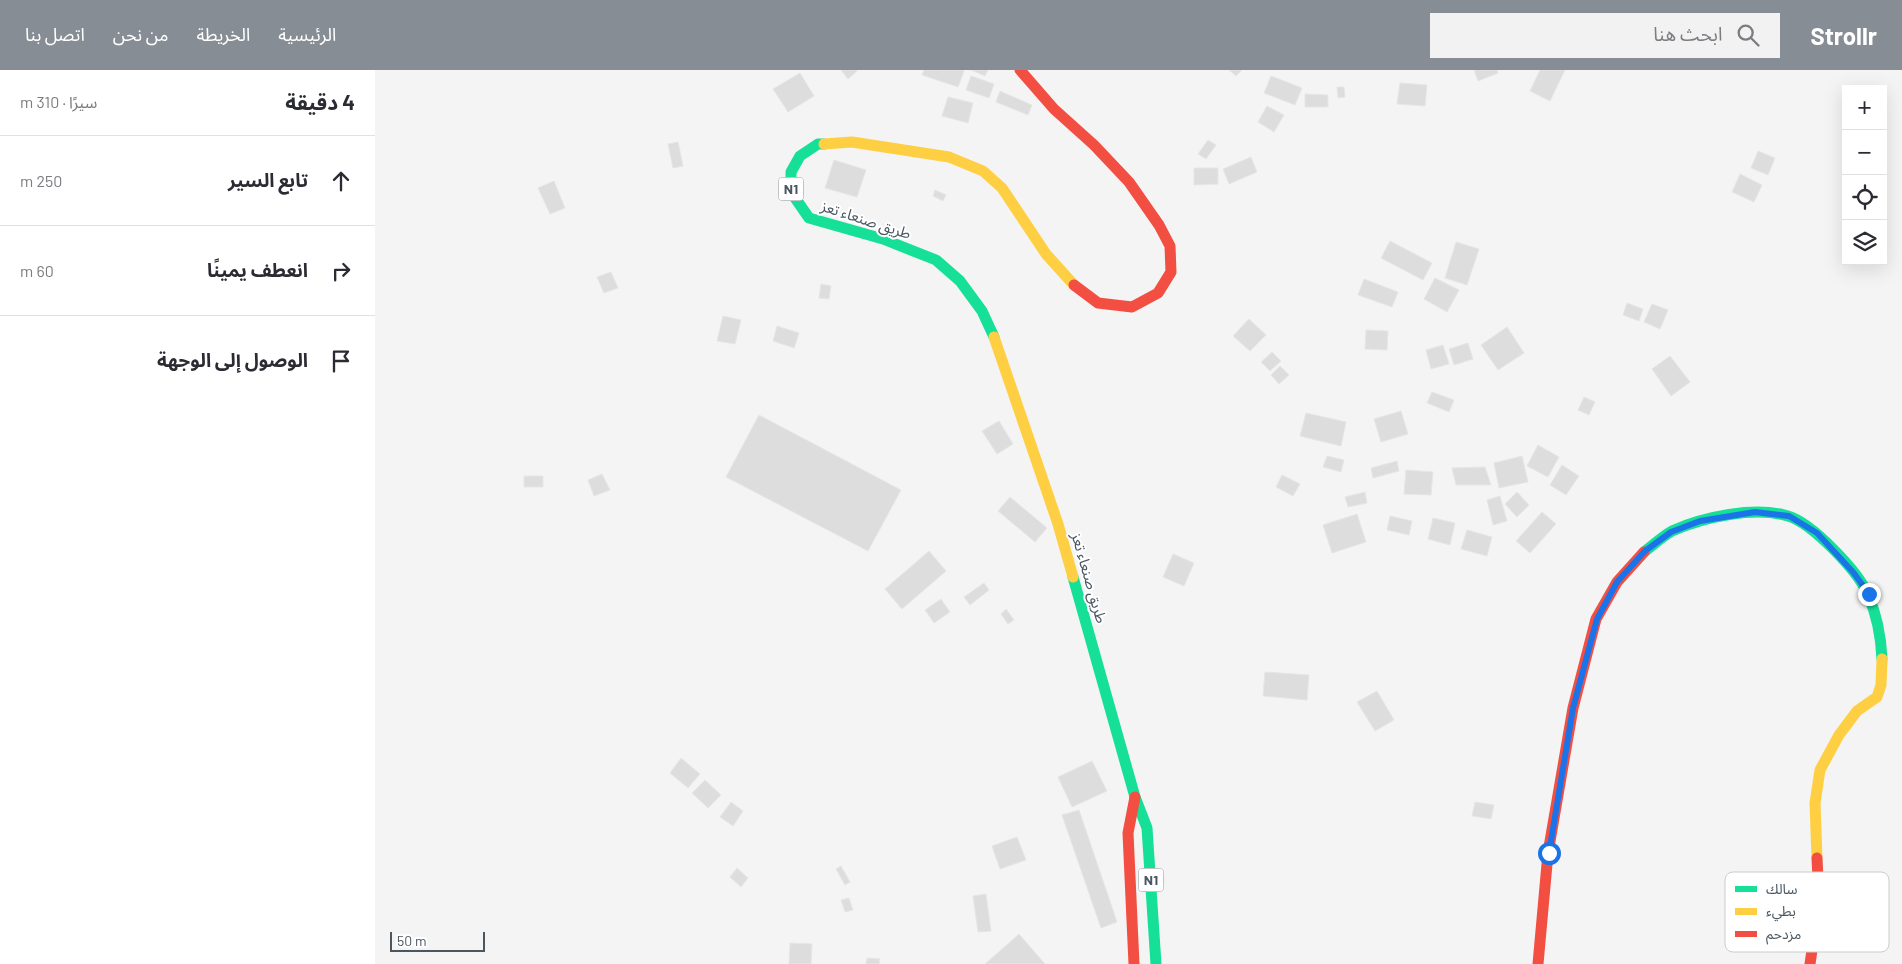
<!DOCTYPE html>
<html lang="ar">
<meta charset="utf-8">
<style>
:root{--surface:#fff;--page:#f2f2f3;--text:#2b2b33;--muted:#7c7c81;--line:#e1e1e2;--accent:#868d94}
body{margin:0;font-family:Barlow,"Noto Sans Arabic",sans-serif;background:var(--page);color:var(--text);direction:rtl}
.controls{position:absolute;right:15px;top:15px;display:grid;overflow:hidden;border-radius:0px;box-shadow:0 5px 20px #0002}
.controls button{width:45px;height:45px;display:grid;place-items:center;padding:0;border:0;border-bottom:1px solid var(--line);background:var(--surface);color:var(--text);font:25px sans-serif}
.scale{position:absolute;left:15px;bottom:12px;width:95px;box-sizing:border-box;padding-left:5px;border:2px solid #4a5661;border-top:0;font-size:14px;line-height:18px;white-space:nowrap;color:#4a5661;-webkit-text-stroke:4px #fff;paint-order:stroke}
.stop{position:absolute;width:15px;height:15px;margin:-11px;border:4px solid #1a73e8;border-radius:50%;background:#fff}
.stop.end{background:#1a73e8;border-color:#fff;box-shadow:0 1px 5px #0008}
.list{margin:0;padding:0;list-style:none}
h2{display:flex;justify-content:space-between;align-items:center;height:65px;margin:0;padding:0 20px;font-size:21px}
h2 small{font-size:16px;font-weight:400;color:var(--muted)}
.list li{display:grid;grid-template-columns:32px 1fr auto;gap:15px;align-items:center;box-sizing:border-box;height:90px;padding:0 20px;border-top:1px solid var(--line)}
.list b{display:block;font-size:19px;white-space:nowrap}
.list em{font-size:16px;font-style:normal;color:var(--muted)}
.icon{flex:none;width:28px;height:28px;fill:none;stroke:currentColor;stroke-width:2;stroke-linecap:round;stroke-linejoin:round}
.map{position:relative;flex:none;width:1527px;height:894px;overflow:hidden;direction:ltr}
header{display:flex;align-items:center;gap:30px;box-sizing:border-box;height:70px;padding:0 25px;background:var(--accent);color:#fff}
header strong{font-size:24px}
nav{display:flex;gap:28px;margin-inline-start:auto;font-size:18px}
.search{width:350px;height:45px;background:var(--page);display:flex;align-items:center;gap:12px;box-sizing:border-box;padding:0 18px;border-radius:0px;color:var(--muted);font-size:19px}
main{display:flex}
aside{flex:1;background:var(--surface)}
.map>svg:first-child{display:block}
</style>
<header>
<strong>Strollr</strong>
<div class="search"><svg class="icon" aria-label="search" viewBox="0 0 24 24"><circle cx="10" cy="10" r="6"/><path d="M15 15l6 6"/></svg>ابحث هنا</div>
<nav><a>الرئيسية</a><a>الخريطة</a><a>من نحن</a><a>اتصل بنا</a></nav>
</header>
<main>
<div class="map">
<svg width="1527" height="894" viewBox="0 0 1527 894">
<rect width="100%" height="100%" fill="#f4f4f4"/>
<path fill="#ddddde" stroke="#e5e6e7" d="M466,0H482V1L473,9Z
M549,0H587L589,1L583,17L547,5Z
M596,0H613L610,6Z
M854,0H867L861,6Z
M1099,0H1122L1123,3L1103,11Z
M1165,0H1190L1175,31L1155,21Z
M425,3L439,26L413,42L398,19Z
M596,6L619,14L614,28L591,20Z
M896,6L927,18L920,35L889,23Z
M1025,13L1052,15L1050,36L1022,34Z
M962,17H969L970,27L963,28Z
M625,21L657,35L653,45L621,32Z
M930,24L953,25V37H930Z
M573,27L598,33L593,53L567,46Z
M892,36L909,45L899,62L883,52Z
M833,70L841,75L831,89L823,84Z
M303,72L308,96L298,98L293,74Z
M1383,81L1400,88L1393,105L1376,98Z
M876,87L882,102L854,114L848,99Z
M459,90L491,100L482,127L450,118Z
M819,98H843V114L819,115Z
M1365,104L1387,115L1379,132L1357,122Z
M179,111L190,138L175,144L163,118Z
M560,120L571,125L568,131L558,126Z
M1015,171L1057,193L1048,210L1006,188Z
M1081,172L1104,179L1092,215L1070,208Z
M236,202L243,218L229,223L222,207Z
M1060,208L1084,220L1072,242L1049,229Z
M989,209L1023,222L1017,237L983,225Z
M446,214L456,216L454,229L444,228Z
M1252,233L1268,239L1264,251L1248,245Z
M1277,234L1293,240L1285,259L1269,252Z
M348,246L366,250L360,274L342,271Z
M874,249L891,265L875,281L858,266Z
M402,256L424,263L419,278L398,271Z
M1132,257L1149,283L1123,300L1106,275Z
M991,260L1013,261L1012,280L990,279Z
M1093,273L1098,289L1079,295L1074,279Z
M1068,275L1074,294L1056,299L1051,280Z
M897,282L906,291L895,301L886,292Z
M1295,286L1315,312L1296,326L1277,299Z
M905,296L914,305L904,314L896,305Z
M1057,322L1079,330L1074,342L1052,333Z
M1209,327L1220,332L1214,345L1203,340Z
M1026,341L1033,364L1006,372L999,349Z
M931,343L971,352L966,376L925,366Z
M384,345L526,420L493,481L351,407Z
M624,351L638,374L622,384L607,361Z
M1163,375L1184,387L1173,407L1152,396Z
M952,386L969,390L966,402L948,397Z
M1147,386L1153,412L1124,418L1119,393Z
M1022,391L1024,401L998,408L996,398Z
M1187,395L1204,406L1191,425L1175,415Z
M1110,397L1116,415H1081L1077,398Z
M1031,400L1058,402L1056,425L1029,424Z
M227,404L235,420L219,426L213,410Z
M907,405L925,414L918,426L901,417Z
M149,406H168V417H149Z
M990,422L992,433L973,437L970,427Z
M1142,422L1154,435L1142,447L1130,434Z
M1125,426L1132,451L1118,455L1112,430Z
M635,427L672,458L660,472L623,441Z
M1167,442L1181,454L1155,483L1141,471Z
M982,444L991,472L957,483L948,455Z
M1015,446L1037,451L1034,465L1012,460Z
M1058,448L1080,453L1075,475L1053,469Z
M1092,460L1117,467L1112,486L1086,479Z
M554,481L571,501L527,539L510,519Z
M798,484L819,493L809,516L788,507Z
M609,513L614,520L595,535L589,527Z
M566,529L575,542L559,553L550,540Z
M631,539L639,550L633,554L626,544Z
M890,602L934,605L932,630L888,626Z
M1002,621L1019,650L1000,661L982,632Z
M306,688L325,704L313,718L295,703Z
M717,691L732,721L697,737L683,707Z
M330,710L346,725L333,738L317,723Z
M356,732L368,741L358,756L345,747Z
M1100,732L1119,735L1116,749L1097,746Z
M704,740L742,852L726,858L687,745Z
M642,767L651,790L625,799L617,776Z
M466,796L475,812L470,815L461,799Z
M362,798L373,808L366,817L355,807Z
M611,824L616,861L603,862L598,826Z
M474,828L478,840L470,842L466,830Z
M644,864L670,894H610Z
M415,873L437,874L436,894H414Z
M492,888L505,889L504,894H491Z"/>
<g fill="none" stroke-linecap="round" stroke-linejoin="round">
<path stroke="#16e098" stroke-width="11" d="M449,74H443L425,86L416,102V122L434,148L508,169L561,190L585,211L607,241L619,267
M1269,482C1278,475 1288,466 1297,461C1328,447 1380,436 1413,446C1437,453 1484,502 1493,525C1502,545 1506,567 1507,589
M698,507L760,727L772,758L781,894"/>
<path stroke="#ffcf43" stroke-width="11" d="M449,74L477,72L574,87L608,101L627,118L671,184L699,215
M619,267L683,454L698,507
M1442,788L1440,733L1445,700L1464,665L1482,641L1502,627L1506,615L1507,589"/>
<path stroke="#f24e42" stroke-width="11" d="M645,0L679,39L719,75L754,112L784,155L795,176L796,202L783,223L757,237L723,233L699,215
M759,894L753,763L760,727
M1163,894L1173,783L1198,638L1221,549L1242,512L1269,482
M1435,894L1444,831L1442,788"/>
</g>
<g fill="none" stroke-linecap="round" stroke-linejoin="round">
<path stroke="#1a73e8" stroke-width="6" d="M1174,783L1198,638L1222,549L1242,512L1270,481L1296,462L1325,451L1380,442L1414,446L1442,463L1478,502L1494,524"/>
</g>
<g text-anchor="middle" stroke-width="4" stroke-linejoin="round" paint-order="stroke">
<g fill="#fff" stroke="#808990" stroke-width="1">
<rect x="403.5" y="107.5" width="25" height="23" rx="4"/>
<rect x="763.5" y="798.5" width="25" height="23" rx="4"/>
</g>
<g font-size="14" font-weight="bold" fill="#4a5661">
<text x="416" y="124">N1</text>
<text x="776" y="815">N1</text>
</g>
<g font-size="15" fill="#4a5661" stroke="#fff">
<text transform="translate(491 150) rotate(18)" y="5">طريق صنعاء تعز</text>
<text transform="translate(714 508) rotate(74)" y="5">طريق صنعاء تعز</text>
</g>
</g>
<rect x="1350" y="802" width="164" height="80" rx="8" fill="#fff" stroke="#c9ccd0" stroke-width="1"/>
<rect x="1360" y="816" width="22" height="6" fill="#16e098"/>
<rect x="1360" y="838" width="22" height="7" fill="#ffcf43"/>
<rect x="1360" y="861" width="22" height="6" fill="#f24e42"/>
<g font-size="14" fill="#4a5661">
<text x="1391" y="824">سالك</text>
<text x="1391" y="846">بطيء</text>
<text x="1391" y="869">مزدحم</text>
</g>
</svg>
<div class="controls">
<button>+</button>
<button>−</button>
<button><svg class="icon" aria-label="locate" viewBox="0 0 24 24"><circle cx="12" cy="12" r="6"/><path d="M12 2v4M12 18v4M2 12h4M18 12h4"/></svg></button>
<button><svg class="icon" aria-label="layers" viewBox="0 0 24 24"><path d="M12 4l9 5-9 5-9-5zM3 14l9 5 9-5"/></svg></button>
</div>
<div class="scale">50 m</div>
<div class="stop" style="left:1174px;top:783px"></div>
<div class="stop end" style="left:1494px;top:524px"></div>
</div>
<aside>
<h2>4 دقيقة<small>سيرًا · 310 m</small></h2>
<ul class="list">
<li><svg class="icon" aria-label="ahead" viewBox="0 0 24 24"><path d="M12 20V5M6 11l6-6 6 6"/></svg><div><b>تابع السير</b></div><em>250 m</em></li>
<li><svg class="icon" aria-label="right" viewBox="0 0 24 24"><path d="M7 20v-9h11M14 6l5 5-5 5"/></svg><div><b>انعطف يمينًا</b></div><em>60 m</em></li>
<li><svg class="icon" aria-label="arrive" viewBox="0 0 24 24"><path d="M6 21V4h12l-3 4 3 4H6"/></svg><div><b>الوصول إلى الوجهة</b></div></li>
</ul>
</aside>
</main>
